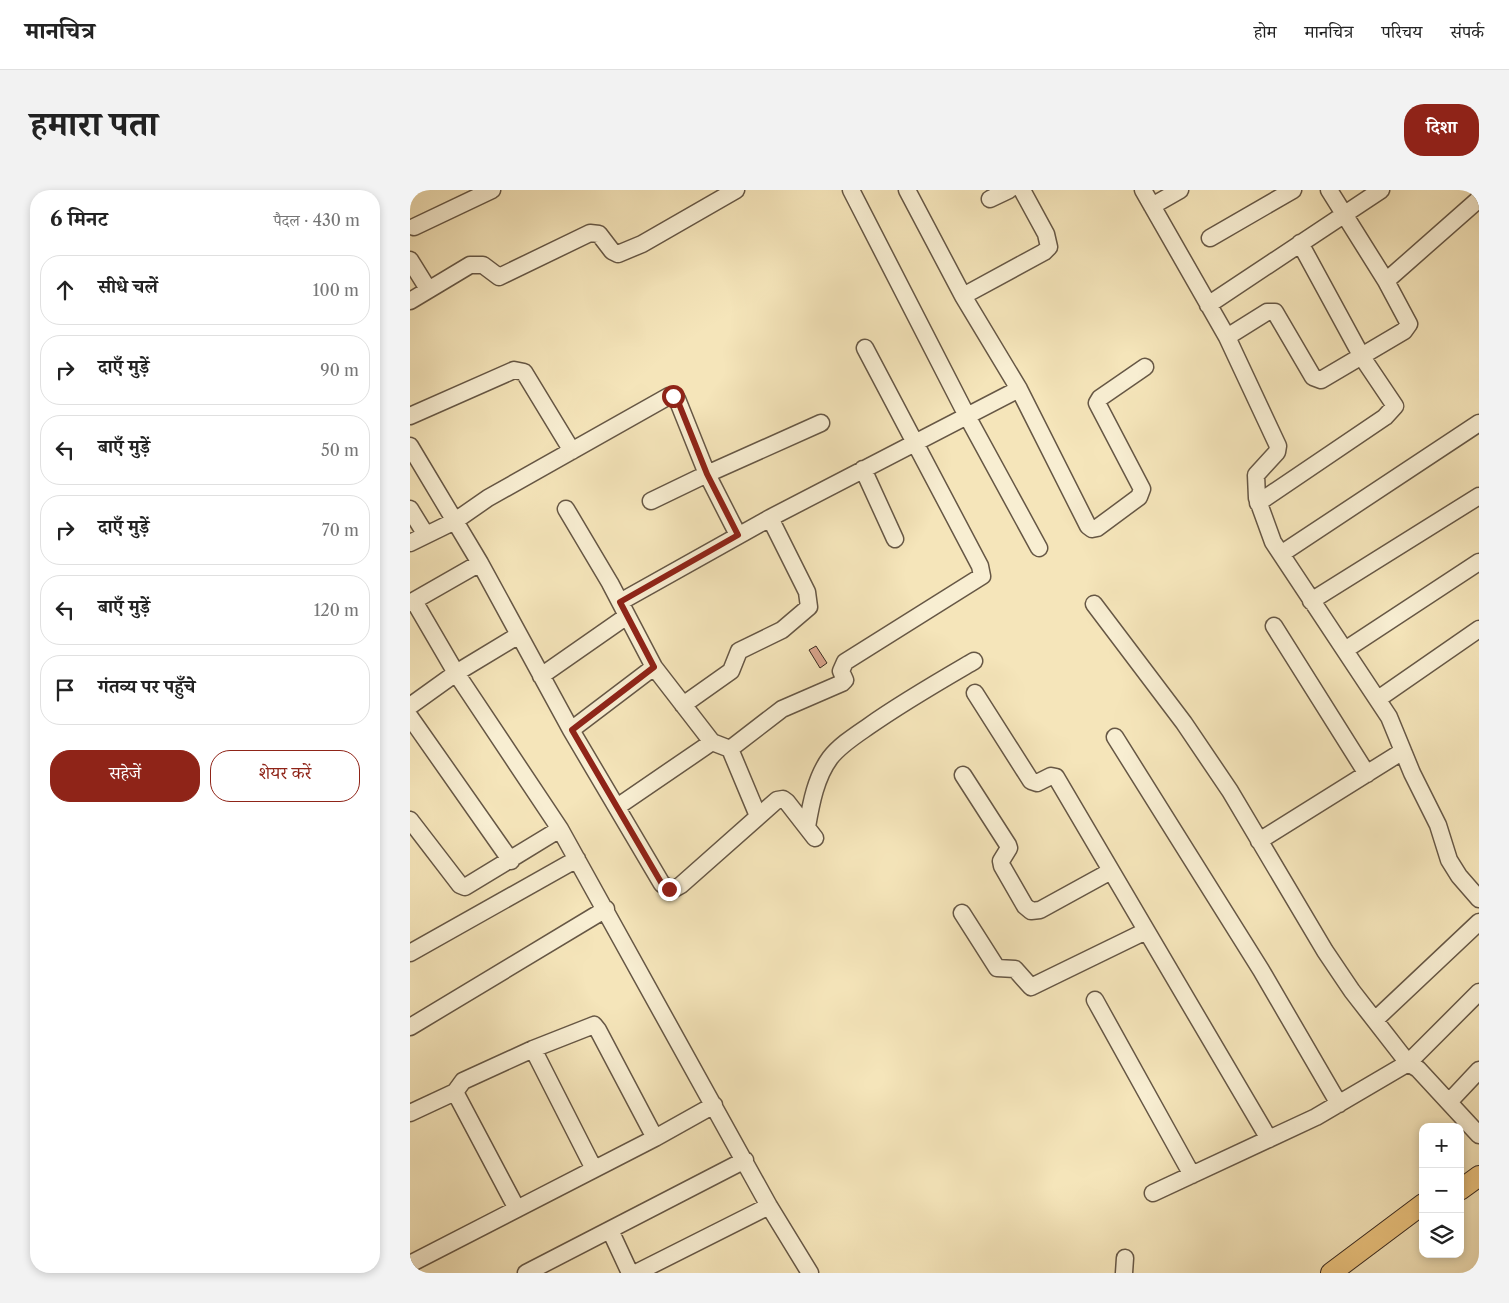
<!DOCTYPE html>
<html lang="hi">
<meta charset="utf-8">
<style>
:root{--surface:#fff;--page:#f2f2f2;--text:#222;--muted:#767676;--line:#e0e0e0;--accent:#8f2418}
body{margin:0;font-family:"Libre Caslon Text","Noto Serif Devanagari",serif;background:var(--page);color:var(--text)}
.controls{position:absolute;right:15px;bottom:15px;display:grid;overflow:hidden;border-radius:10px;box-shadow:0 2px 8px #0003}
.controls button{width:45px;height:45px;display:grid;place-items:center;padding:0;border:0;border-bottom:1px solid var(--line);background:var(--surface);color:var(--text);font:25px sans-serif}
.stop{position:absolute;width:15px;height:15px;margin:-11px;border:4px solid #8f2418;border-radius:50%;background:#fff}
.stop.end{background:#8f2418;border-color:#fff;box-shadow:0 1px 5px #0008}
.list{margin:0;padding:0;list-style:none}
h2{display:flex;justify-content:space-between;align-items:center;height:65px;margin:0;padding:0 20px;font-size:21px}
h2 small{font-size:16px;font-weight:400;color:var(--muted)}
.list li{display:grid;grid-template-columns:32px 1fr auto;gap:15px;align-items:center;box-sizing:border-box;height:70px;margin:0 10px 10px;padding:0 10px;border:1px solid var(--line);border-radius:20px}
.list b{display:block;font-size:19px;white-space:nowrap}
.list em{font-size:16px;font-style:normal;color:var(--muted)}
.actions{display:flex;gap:10px;padding:15px 20px}
.actions a{flex:1;padding:11px 0;border:1px solid var(--accent);border-radius:20px;text-align:center;font-size:18px;color:var(--accent)}
.actions .main{background:var(--accent);color:#fff}
.icon{flex:none;width:28px;height:28px;fill:none;stroke:currentColor;stroke-width:2;stroke-linecap:round;stroke-linejoin:round}
.map{position:relative;flex:none;width:1069px;height:1083px;overflow:hidden;border-radius:20px}
header{display:flex;align-items:center;gap:30px;box-sizing:border-box;height:70px;padding:0 25px;background:var(--surface);border-bottom:1px solid var(--line)}
header strong{font-size:24px}
nav{display:flex;gap:28px;margin-inline-start:auto;font-size:18px}
.intro{display:flex;align-items:center;justify-content:space-between;box-sizing:border-box;height:120px;padding:0 30px}
h1{margin:0;font-size:35px}
.button{padding:12px 22px;border-radius:20px;background:var(--accent);color:#fff;font-size:18px;font-weight:700}
main{display:flex;gap:30px;padding:0 30px}
aside{flex:1;background:var(--surface);border-radius:20px;box-shadow:0 2px 8px #0003}
.map>svg:first-child{display:block}
</style>
<header>
<strong>मानचित्र</strong>
<nav><a>होम</a><a>मानचित्र</a><a>परिचय</a><a>संपर्क</a></nav>
</header>
<div class="intro"><h1>हमारा पता</h1><a class="button">दिशा</a></div>
<main>
<aside>
<h2>6 मिनट<small>पैदल · 430 m</small></h2>
<ul class="list">
<li><svg class="icon" aria-label="ahead" viewBox="0 0 24 24"><path d="M12 20V5M6 11l6-6 6 6"/></svg><div><b>सीधे चलें</b></div><em>100 m</em></li>
<li><svg class="icon" aria-label="right" viewBox="0 0 24 24"><path d="M7 20v-9h11M14 6l5 5-5 5"/></svg><div><b>दाएँ मुड़ें</b></div><em>90 m</em></li>
<li><svg class="icon" aria-label="left" viewBox="0 0 24 24"><path d="M17 20v-9H6M10 6l-5 5 5 5"/></svg><div><b>बाएँ मुड़ें</b></div><em>50 m</em></li>
<li><svg class="icon" aria-label="right" viewBox="0 0 24 24"><path d="M7 20v-9h11M14 6l5 5-5 5"/></svg><div><b>दाएँ मुड़ें</b></div><em>70 m</em></li>
<li><svg class="icon" aria-label="left" viewBox="0 0 24 24"><path d="M17 20v-9H6M10 6l-5 5 5 5"/></svg><div><b>बाएँ मुड़ें</b></div><em>120 m</em></li>
<li><svg class="icon" aria-label="arrive" viewBox="0 0 24 24"><path d="M6 21V4h12l-3 4 3 4H6"/></svg><div><b>गंतव्य पर पहुँचे</b></div></li>
</ul>
<div class="actions"><a class="main">सहेजें</a><a>शेयर करें</a></div>
</aside>
<div class="map">
<svg width="1069" height="1083" viewBox="0 0 1069 1083">
<rect width="100%" height="100%" fill="#f5e5ba"/>
<filter id="stains"><feTurbulence type="fractalNoise" baseFrequency=".004" numOctaves="4"/><feColorMatrix values="0 0 0 0 .2 0 0 0 0 .09 0 0 0 0 .02 0 0 0 .5 -.17"/></filter>
<radialGradient id="worn" r=".72"><stop offset=".6" stop-color="#630" stop-opacity="0"/><stop offset="1" stop-color="#630" stop-opacity=".3"/></radialGradient>
<path fill="#dba68e" stroke="#37281e" d="M406,456L417,473L410,478L399,460Z"/>
<g fill="none" stroke-linecap="round" stroke-linejoin="round">
<g stroke="#665745" stroke-width="19">
<path id="minor" d="M441,0L557,226L629,358
M497,0L553,106L609,199L678,336L682,339L687,338L729,307L732,299L687,213L690,208L735,177
M733,0L817,147L868,256L867,262L846,285L847,308L863,352L979,527L1002,583L1028,635L1039,670L1049,686L1069,709
M580,9L599,0
M742,16L770,0
M4,37L82,0
M800,48L883,0
M0,70L18,99
M976,91L1069,9
M553,106L634,62L639,57L636,44L612,0
M0,111L60,75H73L89,87L180,43L189,44L202,61L208,64L232,54L326,0
M798,115L971,0
M817,147L857,122H865L903,187L911,190L994,141L999,134L976,91L919,0
M0,226L104,180L114,182L162,261
M0,256L70,373L161,540L252,694L262,700L271,695L367,610L373,609L377,612L405,648
M453,279L485,349
M241,311L297,284L328,345
M848,313L975,227L985,216L952,167L890,53
M0,319L16,345
M156,319L200,393L244,477L302,552L320,559L348,626
M0,353L45,331L78,308L259,206H263L267,209L297,284L411,233
M871,364L1069,233
M4,411L46,483L150,639L359,1016L400,1083
M901,411L1069,306
M210,412L360,328L609,199
M0,413L70,373
M684,414L774,533L820,601L915,761L942,801L998,873L1069,802
M864,436L957,584
M935,460L1069,372
M131,486L217,426
M565,503L621,591L627,593L641,586L646,587L859,949
M968,509L1069,439
M273,515L321,481L329,461L372,440L399,417L397,402L360,328
M0,516L46,483L109,445
M0,527L101,671
M161,540L244,477
M705,547L851,780L929,914
M320,559L372,519L432,493L435,490L431,481L435,472L572,386L570,376L455,158
M553,585L598,655L599,658L591,671L592,676L615,716L621,721L630,720L701,681
M207,617L302,552
M0,630L50,695L55,697L150,639
M397,637C401,613 406,587 420,568C430,555 446,545 459,536C493,512 528,492 564,471
M849,651L993,561
M552,723L587,778L605,779L621,797L736,741
M0,763L167,669
M685,810L782,985
M965,830L1069,732
M0,837L196,719
M45,902L53,891L123,859
M1039,912L1069,880
M0,923L45,902L107,1019
M184,979L123,859L184,835L188,840L245,948
M743,1003L906,927L998,873L1008,879L1069,945
M200,1040L220,1083
M0,1074L245,948L304,915
M116,1083L335,970
M226,1083L359,1016
M714,1083L715,1068"/>
</g>
<g stroke="#37281e" stroke-width="22">
<path id="major" d="M1050,1000L1069,986
M921,1083L1013,1014"/>
</g>
<use href="#minor" stroke="#f8eed2" stroke-width="16"/>
<use href="#major" stroke="#eac27d" stroke-width="20"/>
</g>
<g fill="none" stroke-linecap="round" stroke-linejoin="round">
<path stroke="#8f2418" stroke-width="6" d="M259,699L252,694L162,540L244,477L210,412L328,345L297,284L267,209L263,206"/>
</g>
<rect width="100%" height="100%" filter="url(#stains)"/>
<rect width="100%" height="100%" fill="url(#worn)"/>
</svg>
<div class="controls">
<button>+</button>
<button>−</button>
<button><svg class="icon" aria-label="layers" viewBox="0 0 24 24"><path d="M12 4l9 5-9 5-9-5zM3 14l9 5 9-5"/></svg></button>
</div>
<div class="stop" style="left:263px;top:206px"></div>
<div class="stop end" style="left:259px;top:699px"></div>
</div>
</main>
